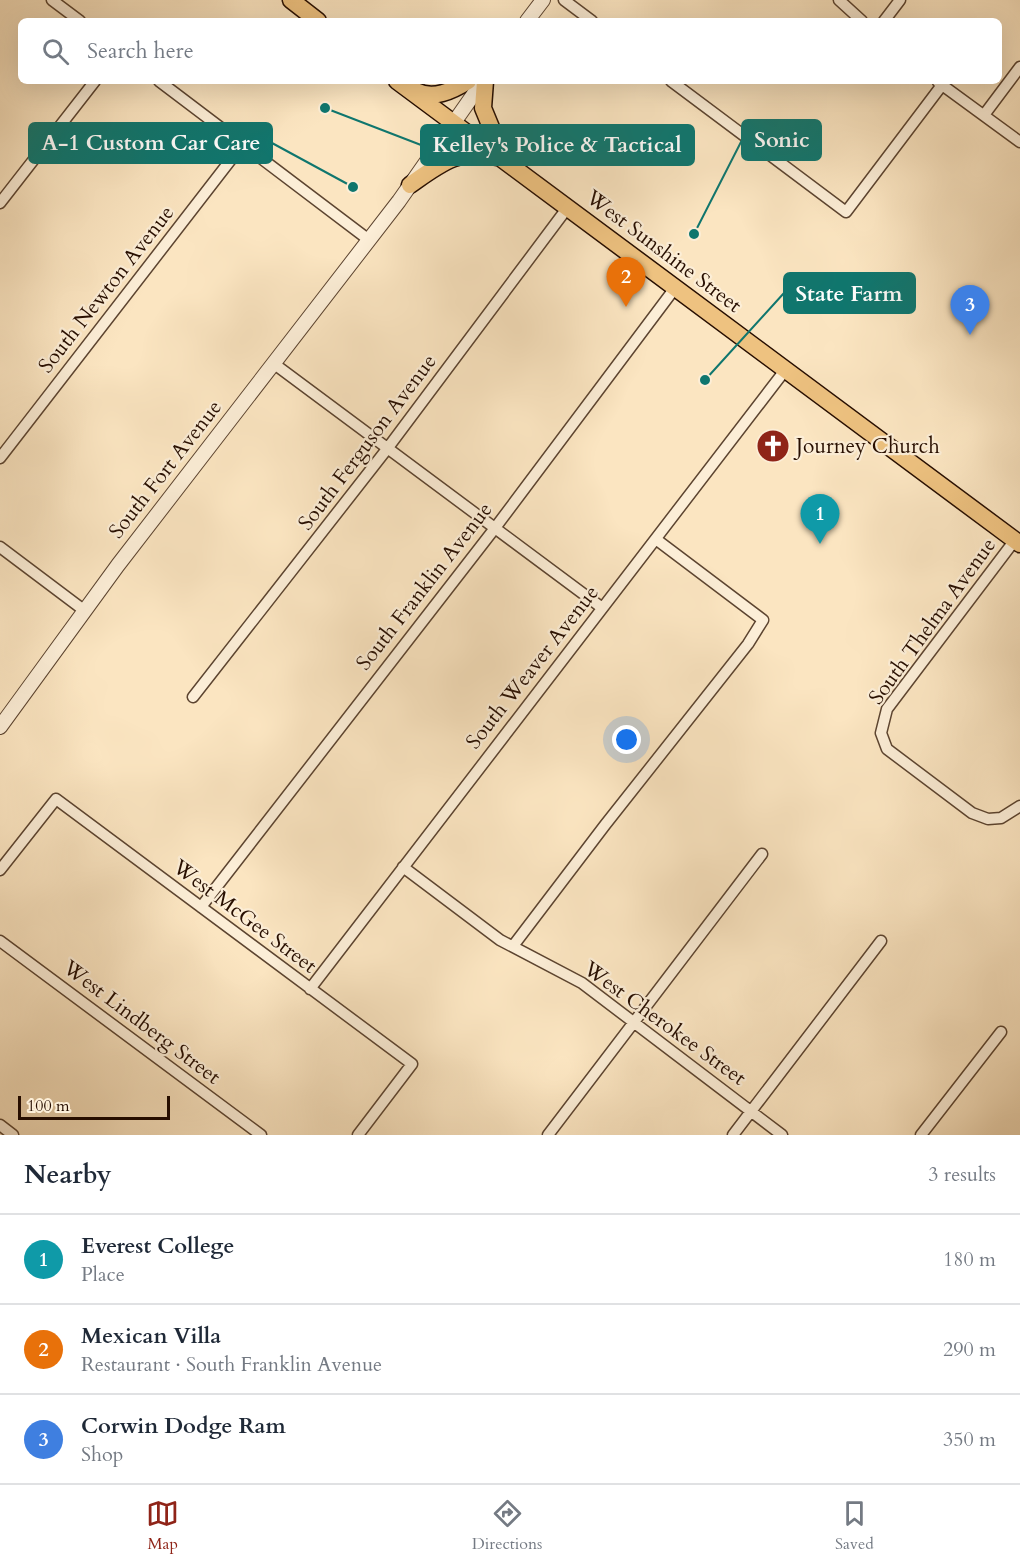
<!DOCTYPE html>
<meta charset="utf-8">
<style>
:root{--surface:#fff;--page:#f6f6f7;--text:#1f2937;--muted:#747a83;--line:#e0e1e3;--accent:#8f2418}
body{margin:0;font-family:Cardo,serif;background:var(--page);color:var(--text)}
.scale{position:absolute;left:18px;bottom:15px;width:152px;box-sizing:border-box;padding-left:6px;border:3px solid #270e00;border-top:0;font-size:16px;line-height:21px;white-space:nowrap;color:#270e00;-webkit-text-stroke:4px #fceed7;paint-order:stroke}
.you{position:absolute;left:627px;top:740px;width:21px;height:21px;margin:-15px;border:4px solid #fff;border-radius:50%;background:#1a73e8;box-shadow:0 0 0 9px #1a73e833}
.badge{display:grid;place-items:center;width:39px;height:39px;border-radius:50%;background:var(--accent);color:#fff;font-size:20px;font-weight:700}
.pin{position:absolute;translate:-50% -50px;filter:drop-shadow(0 2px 3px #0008)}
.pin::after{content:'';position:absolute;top:32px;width:21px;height:18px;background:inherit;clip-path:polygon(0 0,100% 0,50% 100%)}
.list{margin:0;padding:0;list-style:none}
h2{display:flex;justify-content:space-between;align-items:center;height:78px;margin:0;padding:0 24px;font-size:26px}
h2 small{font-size:20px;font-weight:400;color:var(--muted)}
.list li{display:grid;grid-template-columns:39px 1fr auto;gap:18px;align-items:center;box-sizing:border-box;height:90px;padding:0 24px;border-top:2px solid var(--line)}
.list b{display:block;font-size:22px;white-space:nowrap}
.list p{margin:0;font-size:20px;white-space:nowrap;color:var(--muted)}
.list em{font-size:20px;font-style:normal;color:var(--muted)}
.icon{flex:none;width:33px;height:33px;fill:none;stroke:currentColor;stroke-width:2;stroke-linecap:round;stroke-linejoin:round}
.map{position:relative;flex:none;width:1020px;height:1135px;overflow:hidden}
.search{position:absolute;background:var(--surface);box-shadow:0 6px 24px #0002;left:18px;right:18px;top:18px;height:66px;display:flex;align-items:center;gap:15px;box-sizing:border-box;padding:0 21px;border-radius:9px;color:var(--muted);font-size:22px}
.sheet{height:348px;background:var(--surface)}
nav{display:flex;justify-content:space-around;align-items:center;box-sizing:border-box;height:84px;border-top:2px solid var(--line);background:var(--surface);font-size:16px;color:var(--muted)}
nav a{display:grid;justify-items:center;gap:3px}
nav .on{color:var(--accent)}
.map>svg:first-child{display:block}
</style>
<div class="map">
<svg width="1020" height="1135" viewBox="0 0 1020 1135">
<rect width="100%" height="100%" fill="#fbe5c1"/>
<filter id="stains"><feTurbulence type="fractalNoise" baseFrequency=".00333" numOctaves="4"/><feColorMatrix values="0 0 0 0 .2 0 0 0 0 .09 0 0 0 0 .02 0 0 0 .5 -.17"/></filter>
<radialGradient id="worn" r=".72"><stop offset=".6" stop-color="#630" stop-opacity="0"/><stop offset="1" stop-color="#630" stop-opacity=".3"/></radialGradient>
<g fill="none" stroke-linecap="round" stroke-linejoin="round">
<g stroke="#5c4430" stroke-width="13">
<path id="minor" d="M52,0L80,21
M564,0L592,21
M839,0L862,21
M884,21L900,0
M159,81L369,240
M671,81L846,212L942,85
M938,82L1020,142
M984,115L1020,67
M0,203L95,81
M273,363L601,607
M0,458L243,144
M1015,540L887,709L881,733L887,749L972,813L988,819L1001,818L1020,806
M0,547L85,611
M193,697L387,449L568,207
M403,867L500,940L582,983L782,1135
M0,870L56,799L412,1064L358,1135
M201,907L495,528L675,288
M0,941L261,1135
M513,946L605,825L748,644L763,620L657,540
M310,989L786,369
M0,1125L13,1135
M548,1135L762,854
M733,1135L881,941
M921,1135L1001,1032"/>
</g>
<g stroke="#5c4430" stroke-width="16">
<path id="tertiary" d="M527,21L543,0
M0,727L118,565L399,201L483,81"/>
</g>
<g stroke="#270e00" stroke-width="19">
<path id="primary" d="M291,0L318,21
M397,81L1020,544
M485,81L483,108L504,159
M416,91C433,100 452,91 468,81
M410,185C437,166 461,146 496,157"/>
</g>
<use href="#minor" stroke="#fceed7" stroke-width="10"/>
<use href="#tertiary" stroke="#fceed7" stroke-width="14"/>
<use href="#primary" stroke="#eec280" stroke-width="16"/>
</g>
<defs>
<g id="church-disc" transform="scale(1.725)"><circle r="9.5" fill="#8f2418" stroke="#fceed7"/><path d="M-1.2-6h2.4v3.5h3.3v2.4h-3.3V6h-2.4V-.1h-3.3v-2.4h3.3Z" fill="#fff"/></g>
</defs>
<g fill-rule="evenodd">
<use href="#church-disc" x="773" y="446"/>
</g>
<g text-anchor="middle" stroke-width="4.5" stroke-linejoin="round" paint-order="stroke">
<g font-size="21" fill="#270e00" stroke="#fceed7">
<text transform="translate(664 251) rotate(37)" y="7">West Sunshine Street</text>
<text transform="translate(106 289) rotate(-52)" y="7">South Newton Avenue</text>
<text transform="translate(367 442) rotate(-53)" y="7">South Ferguson Avenue</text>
<text transform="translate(165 469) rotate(-52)" y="7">South Fort Avenue</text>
<text transform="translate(424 586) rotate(-52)" y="7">South Franklin Avenue</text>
<text transform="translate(932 621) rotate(-54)" y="7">South Thelma Avenue</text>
<text transform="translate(532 667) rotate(-52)" y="7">South Weaver Avenue</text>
<text transform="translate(245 916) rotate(37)" y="7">West McGee Street</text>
<text transform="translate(142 1022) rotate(37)" y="7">West Lindberg Street</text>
<text transform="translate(665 1023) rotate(36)" y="7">West Cherokee Street</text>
</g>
<g font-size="21" fill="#270e00" stroke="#fceed7" text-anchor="start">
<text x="796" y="453">Journey Church</text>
</g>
</g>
<path fill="none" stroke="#0f766e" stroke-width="2" d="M694 234L742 140M353 187L272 143M325 108L421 145M705 380L784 293"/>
<g fill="#0f766e" stroke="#fceed7" stroke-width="2">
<circle cx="694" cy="234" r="6"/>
<circle cx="353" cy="187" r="6"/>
<circle cx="325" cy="108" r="6"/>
<circle cx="705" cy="380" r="6"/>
</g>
<g fill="#0f766e" stroke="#0f766e" stroke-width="2">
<rect x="742" y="120" width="79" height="40" rx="6"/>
<rect x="29" y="123" width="243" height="40" rx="6"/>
<rect x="421" y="125" width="273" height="40" rx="6"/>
<rect x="784" y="273" width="131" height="40" rx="6"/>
</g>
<g font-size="22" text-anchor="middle" font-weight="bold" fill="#fff">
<text x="782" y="147">Sonic</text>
<text x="151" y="150">A-1 Custom Car Care</text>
<text x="557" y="152">Kelley's Police &amp; Tactical</text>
<text x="849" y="301">State Farm</text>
</g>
<rect width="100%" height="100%" filter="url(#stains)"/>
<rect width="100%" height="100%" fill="url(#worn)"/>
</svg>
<div class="scale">100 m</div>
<div class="you"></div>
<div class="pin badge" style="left:820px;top:544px;background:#0f9aa8">1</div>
<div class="pin badge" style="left:626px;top:307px;background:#e8710a">2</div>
<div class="pin badge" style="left:970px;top:335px;background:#3f7fe0">3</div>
<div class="search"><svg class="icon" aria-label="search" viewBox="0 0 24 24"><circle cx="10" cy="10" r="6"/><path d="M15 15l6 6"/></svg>Search here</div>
</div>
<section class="sheet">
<h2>Nearby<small>3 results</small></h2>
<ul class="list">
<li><span class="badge" style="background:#0f9aa8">1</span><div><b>Everest College</b><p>Place</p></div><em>180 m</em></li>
<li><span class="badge" style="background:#e8710a">2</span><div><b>Mexican Villa</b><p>Restaurant · South Franklin Avenue</p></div><em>290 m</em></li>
<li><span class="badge" style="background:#3f7fe0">3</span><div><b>Corwin Dodge Ram</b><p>Shop</p></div><em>350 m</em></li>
</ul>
</section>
<nav>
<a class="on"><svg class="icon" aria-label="map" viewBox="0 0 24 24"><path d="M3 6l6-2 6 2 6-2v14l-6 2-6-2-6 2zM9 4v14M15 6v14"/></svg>Map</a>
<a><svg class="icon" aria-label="directions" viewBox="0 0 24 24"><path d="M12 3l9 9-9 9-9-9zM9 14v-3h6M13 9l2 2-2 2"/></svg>Directions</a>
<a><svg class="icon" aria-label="saved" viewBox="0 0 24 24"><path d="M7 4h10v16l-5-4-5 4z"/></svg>Saved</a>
</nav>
